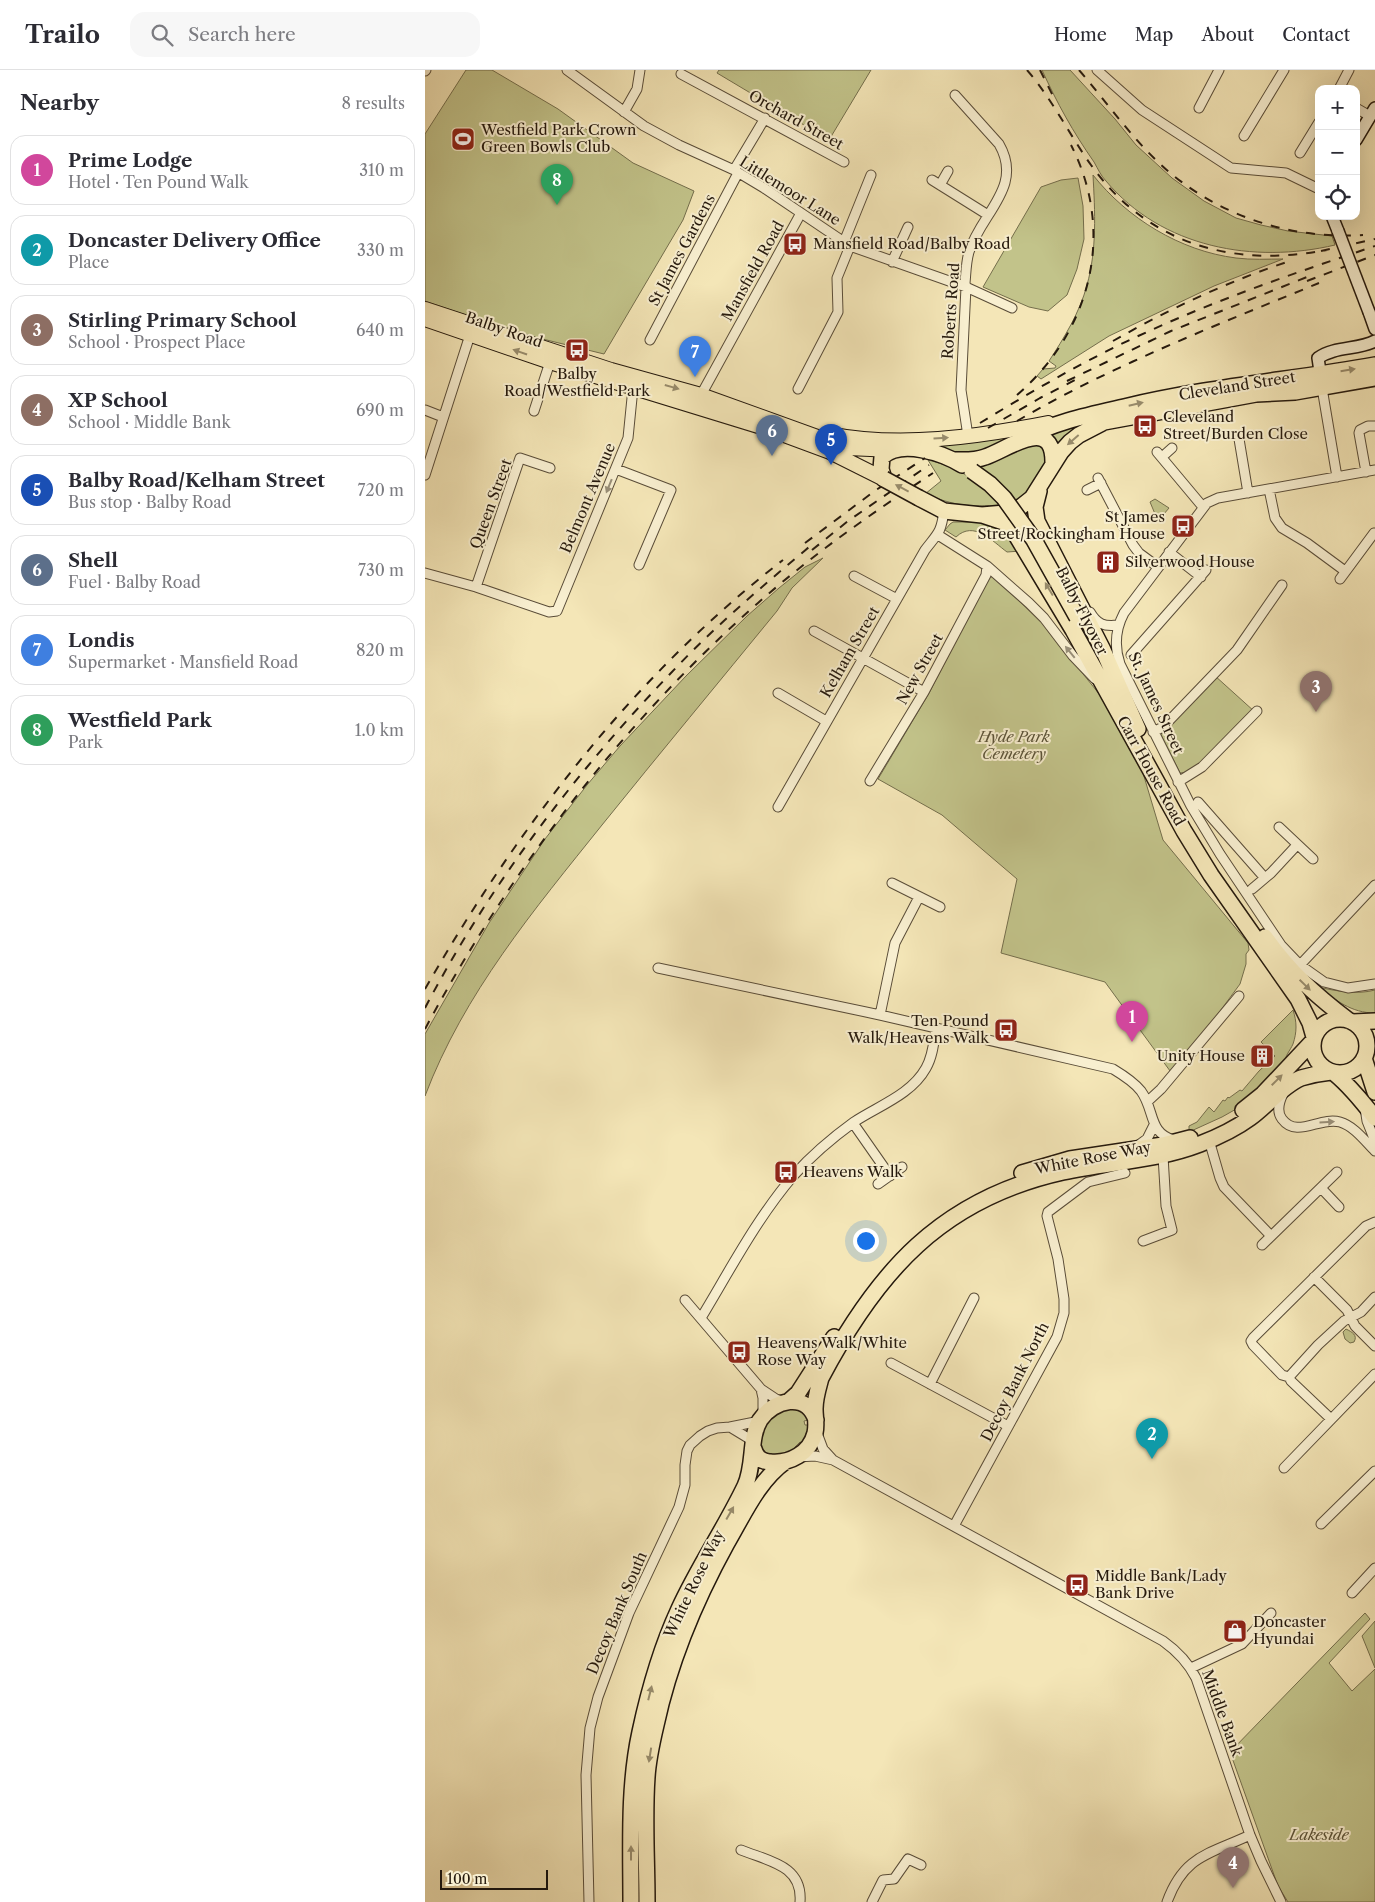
<!DOCTYPE html>
<meta charset="utf-8">
<style>
:root{--surface:#fff;--page:#f7f7f7;--text:#2b2b33;--muted:#7c7c81;--line:#e1e1e2;--accent:#8f2418}
body{margin:0;font-family:"Libre Caslon Text",serif;background:var(--page);color:var(--text)}
.controls{position:absolute;right:15px;top:15px;display:grid;overflow:hidden;border-radius:10px;box-shadow:0 5px 20px #0002}
.controls button{width:45px;height:45px;display:grid;place-items:center;padding:0;border:0;border-bottom:1px solid var(--line);background:var(--surface);color:var(--text);font:25px sans-serif}
.scale{position:absolute;left:15px;bottom:12px;width:108px;box-sizing:border-box;padding-left:5px;border:2px solid #25190d;border-top:0;font-size:14px;line-height:18px;white-space:nowrap;color:#25190d;-webkit-text-stroke:4px #f8efd0;paint-order:stroke}
.you{position:absolute;left:440px;top:1170px;width:18px;height:18px;margin:-12px;border:4px solid #fff;border-radius:50%;background:#1a73e8;box-shadow:0 0 0 8px #1a73e833}
.badge{display:grid;place-items:center;width:32px;height:32px;border-radius:50%;background:var(--accent);color:#fff;font-size:16px;font-weight:700}
.pin{position:absolute;translate:-50% -41px;filter:drop-shadow(0 1px 2px #0008)}
.pin::after{content:'';position:absolute;top:26px;width:18px;height:15px;background:inherit;clip-path:polygon(0 0,100% 0,50% 100%)}
.list{margin:0;padding:0;list-style:none}
h2{display:flex;justify-content:space-between;align-items:center;height:65px;margin:0;padding:0 20px;font-size:21px}
h2 small{font-size:16px;font-weight:400;color:var(--muted)}
.list li{display:grid;grid-template-columns:32px 1fr auto;gap:15px;align-items:center;box-sizing:border-box;height:70px;margin:0 10px 10px;padding:0 10px;border:1px solid var(--line);border-radius:15px}
.list b{display:block;font-size:19px;white-space:nowrap}
.list p{margin:0;font-size:16px;white-space:nowrap;color:var(--muted)}
.list em{font-size:16px;font-style:normal;color:var(--muted)}
.icon{flex:none;width:28px;height:28px;fill:none;stroke:currentColor;stroke-width:2;stroke-linecap:round;stroke-linejoin:round}
.map{position:relative;flex:none;width:950px;height:1832px;overflow:hidden}
header{display:flex;align-items:center;gap:30px;box-sizing:border-box;height:70px;padding:0 25px;background:var(--surface);border-bottom:1px solid var(--line)}
header strong{font-size:24px}
nav{display:flex;gap:28px;margin-inline-start:auto;font-size:18px}
.search{width:350px;height:45px;background:var(--page);display:flex;align-items:center;gap:12px;box-sizing:border-box;padding:0 18px;border-radius:15px;color:var(--muted);font-size:19px}
main{display:flex}
aside{flex:1;background:var(--surface)}
.map>svg:first-child{display:block}
</style>
<header>
<strong>Trailo</strong>
<div class="search"><svg class="icon" aria-label="search" viewBox="0 0 24 24"><circle cx="10" cy="10" r="6"/><path d="M15 15l6 6"/></svg>Search here</div>
<nav><a>Home</a><a>Map</a><a>About</a><a>Contact</a></nav>
</header>
<main>
<aside>
<h2>Nearby<small>8 results</small></h2>
<ul class="list">
<li><span class="badge" style="background:#d1479c">1</span><div><b>Prime Lodge</b><p>Hotel · Ten Pound Walk</p></div><em>310 m</em></li>
<li><span class="badge" style="background:#0f9aa8">2</span><div><b>Doncaster Delivery Office</b><p>Place</p></div><em>330 m</em></li>
<li><span class="badge" style="background:#8d6e63">3</span><div><b>Stirling Primary School</b><p>School · Prospect Place</p></div><em>640 m</em></li>
<li><span class="badge" style="background:#8d6e63">4</span><div><b>XP School</b><p>School · Middle Bank</p></div><em>690 m</em></li>
<li><span class="badge" style="background:#1a4fb4">5</span><div><b>Balby Road/Kelham Street</b><p>Bus stop · Balby Road</p></div><em>720 m</em></li>
<li><span class="badge" style="background:#5c6f8a">6</span><div><b>Shell</b><p>Fuel · Balby Road</p></div><em>730 m</em></li>
<li><span class="badge" style="background:#3f7fe0">7</span><div><b>Londis</b><p>Supermarket · Mansfield Road</p></div><em>820 m</em></li>
<li><span class="badge" style="background:#2e9e5b">8</span><div><b>Westfield Park</b><p>Park</p></div><em>1.0 km</em></li>
</ul>
</aside>
<div class="map">
<svg width="950" height="1832" viewBox="0 0 950 1832">
<rect width="100%" height="100%" fill="#f4e6b7"/>
<filter id="stains"><feTurbulence type="fractalNoise" baseFrequency=".004" numOctaves="4"/><feColorMatrix values="0 0 0 0 .2 0 0 0 0 .09 0 0 0 0 .02 0 0 0 .5 -.17"/></filter>
<radialGradient id="worn" r=".72"><stop offset=".6" stop-color="#630" stop-opacity="0"/><stop offset="1" stop-color="#630" stop-opacity=".3"/></radialGradient>
<path fill="#c2c38a" stroke="#746e4c" d="M41,0H67L133,39L208,93L269,121L258,150L179,284L93,263L0,231V64Z
M294,0H446L404,70L292,3Z
M617,0H645L690,49L711,75L747,108L779,131L811,148L836,155L863,161L907,166L910,175C829,194 737,178 681,111C676,106 673,99 669,92C648,62 632,33 617,0Z
M668,105C702,148 755,181 811,188C827,190 842,189 858,189L789,216L684,266L616,309L612,306L618,299L630,298L631,296L624,291C639,268 655,242 662,215C672,179 670,142 668,105Z
M653,108L658,136L659,169L652,199L642,225L623,241L604,237L558,217L616,117L636,110Z
M652,355L654,359L636,374L633,373L626,364Z
M595,364L561,383H528L503,375Z
M615,373L624,387L606,421L588,433L549,395Z
M503,390C536,398 553,411 576,435C543,437 531,436 500,424L516,411Z
M730,429L744,438L733,451L725,432Z
M528,452H568L575,454L596,481L582,482C567,471 549,450 531,467L520,460L525,454Z
M398,488L367,518L352,541C294,612 235,683 177,755C109,840 39,923 0,1026V964L64,853L120,769L162,715L195,676L261,606L322,546L354,518L380,497Z
M566,504L618,554L687,640L715,693L738,770L823,873L824,880L821,884V894L815,914L748,1005L680,912L576,883L592,809L517,745L453,709L503,625Z
M789,605L830,642L771,701L755,703L736,665L738,657Z
M893,917C911,921 932,925 950,920V943C926,943 911,930 893,917Z
M868,940C872,952 872,962 868,974C865,981 860,985 860,993L820,1034L797,1047L764,1062V1056L772,1052L784,1037L789,1042L798,1030L800,1031L803,1027L804,1028L815,1020L817,1021L834,1001L850,986L836,972Z
M921,1259C927,1262 933,1265 929,1272L925,1273L920,1269L918,1262Z
M360,1339H374L384,1350L379,1351L380,1355H385L377,1373L375,1372L370,1377L371,1379C356,1388 342,1389 333,1373L343,1348Z
M940,1543L945,1549L904,1593L927,1621L950,1599V1832H863L853,1816L805,1682Z
M950,1551V1598L937,1566Z"/>
<g fill="none" stroke-linecap="round" stroke-linejoin="round">
<g stroke="#594c38" stroke-width="11">
<path id="street" d="M142,0L219,56L254,75L309,100L339,118L425,176L541,217L587,238
M672,0L717,40L806,98L861,103L894,119
M0,1L1,0
M256,4L419,92
M914,19L924,0
M530,25L574,74C599,117 556,143 544,182C541,192 541,203 540,213L541,217L536,320L543,366
M774,38L794,0
M931,38L945,46
M199,42L212,19L215,0
M819,66L859,0
M875,83L894,52
M309,100L340,48
M507,110L563,145
M515,115L523,101
M419,172L446,105
M467,192L483,157
M225,270L313,103
M897,318L912,407
M373,319L413,242L412,208L425,176
M276,325L376,143
M0,340L18,347
M109,341L125,292
M814,369L823,423
M732,382L778,437
M737,387L747,378
M191,399L246,420L214,495
M950,400L793,428L782,433L699,543C690,560 689,576 695,594L766,736L795,784L856,875L875,895L899,912L923,918L950,914
M941,402L934,363L935,360L943,356H950
M0,405L45,265
M673,408L708,475L714,483L733,497
M844,419L850,448L857,458L882,473L920,501
M662,420L676,413
M513,465L562,496L604,533L619,548L648,586L670,609
M744,482L776,507
M0,503L51,517L124,542L132,541L203,368L208,318
M429,506L472,529
M915,509L949,463
M51,517L95,388L125,398
M665,542C672,554 679,557 693,555
M389,561L499,622
M706,585L781,500
M353,623L401,651
M728,662L738,657L812,580L857,515
M445,711L499,622L561,505L562,496
M753,712L777,697L832,641
M773,732L839,807
M353,737L500,480C513,463 516,463 519,441
M854,757L888,789
M467,813L515,837
M827,819L846,803L872,775
M875,895L950,815
M233,898L455,945L688,999C698,1005 709,1012 716,1021C730,1040 723,1063 749,1070
M455,945L470,873L494,827
M858,1024C854,1032 851,1041 857,1049C872,1069 895,1046 915,1052C929,1056 940,1071 950,1081
M722,1032L736,1019L814,926
M940,1038L942,1051L950,1071
M428,1053L465,1106
M784,1070L795,1108L799,1117L846,1166
M711,1077L722,1069L729,1055
M453,1114L477,1097
M896,1118L914,1137
M718,1171L747,1160L741,1136L738,1086
M837,1175L912,1102
M889,1207L922,1240L930,1256L950,1276
M260,1230L336,1319L351,1329L360,1332
M276,1248C305,1200 332,1148 369,1105C387,1085 407,1068 429,1052C453,1036 486,1025 501,998C508,986 509,971 511,958
M466,1293L583,1356
M864,1307L857,1305L828,1275L826,1271L828,1268L941,1156L950,1152
M864,1307L893,1275L919,1251L936,1242L950,1227
M864,1307L866,1311L906,1349
M505,1314L549,1228
M336,1319L338,1328V1346
M392,1363L398,1379L408,1390
M328,1371L305,1357L335,1351
M373,1387L390,1386L408,1390L738,1571C752,1581 763,1592 771,1608L825,1765L836,1791L856,1832
M859,1398L950,1304
M896,1454L950,1401
M529,1456L632,1267L639,1243V1229L633,1189L622,1146L623,1142L663,1112L700,1103
M927,1523L950,1498
M766,1598L817,1574L846,1543
M316,1780C343,1791 378,1795 375,1832
M164,1832L161,1705L165,1658L173,1627L204,1543L254,1437L260,1415V1395L262,1381L265,1375L275,1366L283,1361L292,1358L305,1357
M447,1832L458,1810L469,1809L483,1789L496,1795
M742,1832C759,1785 785,1784 825,1765"/>
</g>
<g stroke="#25190d" stroke-width="14">
<path id="secondary" d="M931,70L950,38
M907,146L913,161
M944,242L950,259
M899,311L896,308L893,288C910,276 933,280 950,271"/>
</g>
<g stroke="#25190d" stroke-width="16">
<path id="primary" d="M0,239L186,300L276,325L423,378L468,380
M0,249L125,292L343,359L405,382L459,409
M404,364C475,378 552,367 623,353"/>
</g>
<g stroke="#25190d" stroke-width="18">
<path id="highway" d="M598,369C629,352 664,345 699,337C782,317 866,310 950,295
M529,390C539,390 550,391 560,387C582,380 629,343 628,394
M459,409L456,399L457,387C476,369 518,383 537,395
M614,421L610,437L612,451L678,580L713,659
M494,428L519,441L557,445L580,443L593,439L607,428L636,382L645,372L654,365L679,352L831,324L870,322L950,308
M557,445L578,452L591,465L648,560L759,761L786,805L873,929L885,953L889,967
M840,867C865,902 889,924 923,950
M888 976a27 27 0 1 1 54 0a27 27 0 1 1-54 0Z
M928,952L950,951
M939,988L950,1022
M909,1003C925,1016 937,1031 950,1048
M818,1040L838,1024L888,971
M597,1103L645,1089L738,1075L765,1068
M364,1331L373,1323L409,1267
M329,1379C331,1387 336,1392 345,1392C365,1394 385,1383 390,1363C392,1355 390,1347 390,1339C390,1328 393,1319 396,1308C452,1202 516,1129 638,1102C684,1092 731,1091 775,1074C793,1067 810,1059 825,1048C842,1036 857,1016 876,1008C886,1005 896,1003 906,1002
M206,1832C206,1776 203,1717 215,1662C224,1620 236,1578 254,1539C273,1497 300,1458 320,1416C330,1395 324,1368 335,1350C348,1330 382,1321 391,1350
M222,1832C222,1791 219,1748 222,1707C223,1690 227,1672 231,1655C245,1590 270,1531 302,1473C319,1444 333,1411 361,1391"/>
</g>
<use href="#street" stroke="#f8efd0" stroke-width="9"/>
<use href="#secondary" stroke="#f8efd0" stroke-width="11"/>
<use href="#primary" stroke="#f4e6b7" stroke-width="14"/>
<use href="#highway" stroke="#f4e6b7" stroke-width="15"/>
<path stroke="#25190d" stroke-width="2" stroke-dasharray="9 9" stroke-linecap="butt" d="M602,0C627,29 644,64 666,95C723,175 809,198 902,180
M615,0L628,26
M654,0C680,30 703,63 731,90C785,143 862,170 938,165
M896,181L950,169
M882,211L950,185
M688,271C744,239 806,210 868,190
M642,311L746,261L887,205
M592,325C666,261 691,163 646,75
M592,351C688,295 792,255 894,213
M555,353C609,320 664,288 722,262C796,228 873,202 950,176
M563,358L615,328L650,310
M380,473L451,420L500,388
M387,480L423,451L504,395
M0,919C93,757 209,605 358,490
M0,938C64,816 150,703 245,604C290,556 340,514 390,472
M0,959C86,799 197,653 333,533C387,485 447,443 508,403"/>
<g stroke="#25190d" stroke-width="14" stroke-linecap="butt">
<path id="secondary-bridge" d="M913,161L944,242"/>
</g>
<g stroke="#25190d" stroke-width="18" stroke-linecap="butt">
<path id="highway-bridge" d="M547,401L565,414L579,428L609,470L652,547
M459,409L494,428"/>
</g>
<use href="#secondary-bridge" stroke="#f8efd0" stroke-width="11"/>
<use href="#highway-bridge" stroke="#f4e6b7" stroke-width="15"/>
</g>
<defs><path id="oneway-solid" d="M-6-.8H1V-3.2L6.5 0L1 3.2V.8H-6Z" transform="scale(1.25)"/></defs>
<g fill="#978a6a">
<use href="#oneway-solid" transform="translate(95 282) rotate(-161)"/>
<use href="#oneway-solid" transform="translate(923 300) rotate(-9)"/>
<use href="#oneway-solid" transform="translate(247 317) rotate(16)"/>
<use href="#oneway-solid" transform="translate(711 334) rotate(-13)"/>
<use href="#oneway-solid" transform="translate(516 368) rotate(-4)"/>
<use href="#oneway-solid" transform="translate(648 370) rotate(139)"/>
<use href="#oneway-solid" transform="translate(477 418) rotate(-152)"/>
<use href="#oneway-solid" transform="translate(624 519) rotate(-121)"/>
<use href="#oneway-solid" transform="translate(880 915) rotate(44)"/>
<use href="#oneway-solid" transform="translate(852 1010) rotate(-45)"/>
<use href="#oneway-solid" transform="translate(305 1443) rotate(-60)"/>
<use href="#oneway-solid" transform="translate(225 1623) rotate(-76)"/>
<use href="#oneway-solid" transform="translate(225 1685) rotate(99)"/>
<use href="#oneway-solid" transform="translate(206 1783) rotate(-90)"/>
</g>
<g fill="#998f78">
<use href="#oneway-solid" transform="translate(184 416) rotate(112)"/>
<use href="#oneway-solid" transform="translate(645 582) rotate(-129)"/>
<use href="#oneway-solid" transform="translate(902 1052) rotate(-3)"/>
</g>
<defs>
<g id="stadium-square" transform="scale(1.25)"><rect x="-9" y="-9" width="18" height="18" rx="4" fill="#8f2418" stroke="#f8efd0"/><path d="M0-5a6.5 5 0 1 0 0 10a6.5 5 0 1 0 0-10ZM-3.5-1.8h7v3.6h-7Z" fill="#fff"/></g>
<g id="bus-square" transform="scale(1.25)"><rect x="-9" y="-9" width="18" height="18" rx="4" fill="#8f2418" stroke="#f8efd0"/><path d="M-5-6H5V4H4V6H2V4H-2V6H-4V4H-5ZM-3.5-4V0h7V-4ZM-3.5 1.2v1.5H-2V1.2ZM2 1.2v1.5H3.5V1.2Z" fill="#fff"/></g>
<g id="building-square" transform="scale(1.25)"><rect x="-9" y="-9" width="18" height="18" rx="4" fill="#8f2418" stroke="#f8efd0"/><path d="M-4-6H4V6H1V3H-1V6H-4ZM-2.5-4.3h1.7v1.8h-1.7ZM.8-4.3h1.7v1.8H.8ZM-2.5-1h1.7V.8h-1.7ZM.8-1h1.7V.8H.8Z" fill="#fff"/></g>
<g id="shop-square" transform="scale(1.25)"><rect x="-9" y="-9" width="18" height="18" rx="4" fill="#8f2418" stroke="#f8efd0"/><path d="M-5-2.5h2.3a2.7 3.5 0 0 1 5.4 0H5L5.5 6h-11ZM-1.5-2.5h3a1.5 2.3 0 0 0-3 0Z" fill="#fff"/></g>
</defs>
<g fill-rule="evenodd">
<use href="#stadium-square" x="38" y="69"/>
<use href="#bus-square" x="370" y="174"/>
<use href="#bus-square" x="152" y="280"/>
<use href="#bus-square" x="720" y="356"/>
<use href="#bus-square" x="758" y="456"/>
<use href="#building-square" x="683" y="492"/>
<use href="#bus-square" x="581" y="960"/>
<use href="#building-square" x="837" y="986"/>
<use href="#bus-square" x="361" y="1102"/>
<use href="#bus-square" x="314" y="1282"/>
<use href="#bus-square" x="652" y="1515"/>
<use href="#shop-square" x="810" y="1561"/>
</g>
<g text-anchor="middle" stroke-width="4" stroke-linejoin="round" paint-order="stroke">
<g font-size="15" fill="#25190d" stroke="#f8efd0">
<text transform="translate(371 50) rotate(29)" y="5">Orchard Street</text>
<text transform="translate(365 121) rotate(32)" y="5">Littlemoor Lane</text>
<text transform="translate(257 180) rotate(-62)" y="5">St James Gardens</text>
<text transform="translate(328 201) rotate(-61)" y="5">Mansfield Road</text>
<text transform="translate(526 241) rotate(-86)" y="5">Roberts Road</text>
<text transform="translate(79 260) rotate(19)" y="5">Balby Road</text>
<text transform="translate(812 316) rotate(-9)" y="5">Cleveland Street</text>
<text transform="translate(163 428) rotate(-67)" y="5">Belmont Avenue</text>
<text transform="translate(66 434) rotate(-70)" y="5">Queen Street</text>
<text transform="translate(657 541) rotate(63)" y="5">Balby Flyover</text>
<text transform="translate(425 582) rotate(-60)" y="5">Kelham Street</text>
<text transform="translate(495 599) rotate(-61)" y="5">New Street</text>
<text transform="translate(731 633) rotate(65)" y="5">St. James Street</text>
<text transform="translate(726 701) rotate(61)" y="5">Carr House Road</text>
<text transform="translate(668 1088) rotate(-11)" y="5">White Rose Way</text>
<text transform="translate(590 1312) rotate(-63)" y="5">Decoy Bank North</text>
<text transform="translate(269 1514) rotate(-64)" y="5">White Rose Way</text>
<text transform="translate(192 1543) rotate(-67)" y="5">Decoy Bank South</text>
<text transform="translate(797 1643) rotate(70)" y="5">Middle Bank</text>
</g>
<g font-size="15" fill="#25190d" stroke="#f8efd0" text-anchor="start">
<text x="56" y="65">Westfield Park Crown<tspan x="56" dy="17">Green Bowls Club</tspan></text>
<text x="388" y="179">Mansfield Road/Balby Road</text>
<text x="152" y="309" text-anchor="middle">Balby<tspan x="152" dy="17">Road/Westfield Park</tspan></text>
<text x="738" y="352">Cleveland<tspan x="738" dy="17">Street/Burden Close</tspan></text>
<text x="740" y="452" text-anchor="end">St James<tspan x="740" dy="17">Street/Rockingham House</tspan></text>
<text x="700" y="497">Silverwood House</text>
<text x="564" y="956" text-anchor="end">Ten Pound<tspan x="564" dy="17">Walk/Heavens Walk</tspan></text>
<text x="820" y="991" text-anchor="end">Unity House</text>
<text x="378" y="1107">Heavens Walk</text>
<text x="332" y="1278">Heavens Walk/White<tspan x="332" dy="17">Rose Way</tspan></text>
<text x="670" y="1511">Middle Bank/Lady<tspan x="670" dy="17">Bank Drive</tspan></text>
<text x="828" y="1557">Doncaster<tspan x="828" dy="17">Hyundai</tspan></text>
</g>
<g font-size="15" font-style="italic" fill="#5c5439" stroke="#f8efd0">
<text x="589" y="672">Hyde Park<tspan x="589" dy="17">Cemetery</tspan></text>
<text x="894" y="1770">Lakeside</text>
</g>
</g>
<rect width="100%" height="100%" filter="url(#stains)"/>
<rect width="100%" height="100%" fill="url(#worn)"/>
</svg>
<div class="controls">
<button>+</button>
<button>−</button>
<button><svg class="icon" aria-label="locate" viewBox="0 0 24 24"><circle cx="12" cy="12" r="6"/><path d="M12 2v4M12 18v4M2 12h4M18 12h4"/></svg></button>
</div>
<div class="scale">100 m</div>
<div class="you"></div>
<div class="pin badge" style="left:707px;top:972px;background:#d1479c">1</div>
<div class="pin badge" style="left:727px;top:1389px;background:#0f9aa8">2</div>
<div class="pin badge" style="left:891px;top:642px;background:#8d6e63">3</div>
<div class="pin badge" style="left:808px;top:1818px;background:#8d6e63">4</div>
<div class="pin badge" style="left:406px;top:395px;background:#1a4fb4">5</div>
<div class="pin badge" style="left:347px;top:386px;background:#5c6f8a">6</div>
<div class="pin badge" style="left:270px;top:307px;background:#3f7fe0">7</div>
<div class="pin badge" style="left:132px;top:135px;background:#2e9e5b">8</div>
</div>
</main>
